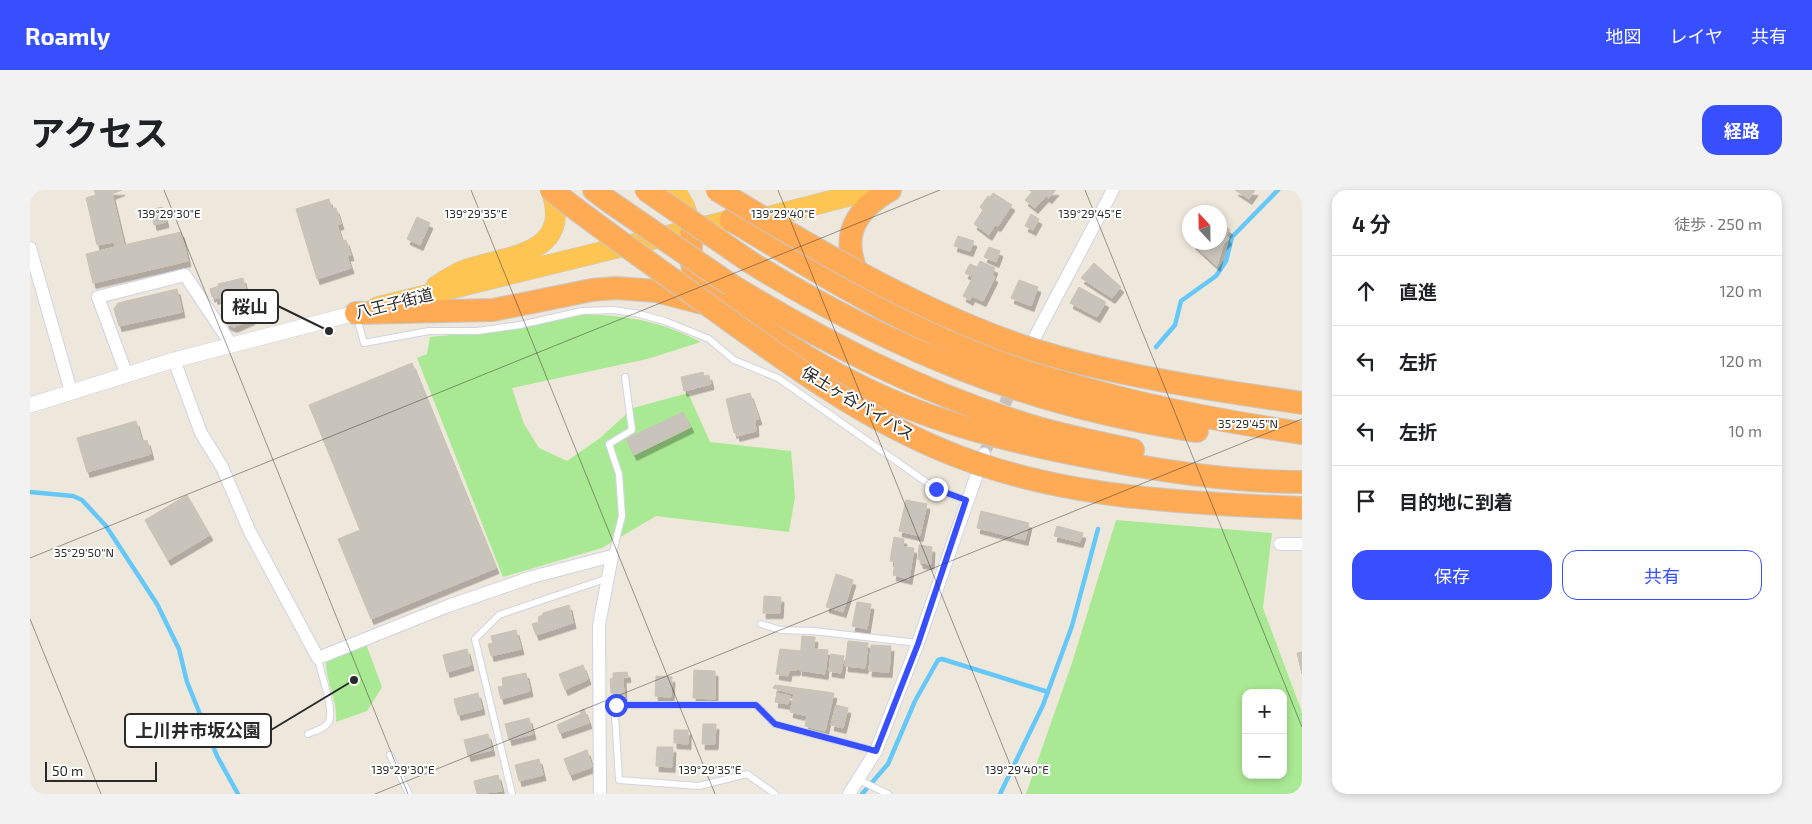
<!DOCTYPE html>
<html lang="ja">
<meta charset="utf-8">
<style>
:root{--surface:#fff;--page:#f2f2f2;--text:#202124;--muted:#757577;--line:#e0e0e0;--accent:#374fff}
body{margin:0;font-family:"Exo 2","Noto Sans JP",sans-serif;background:var(--page);color:var(--text)}
.controls{position:absolute;right:15px;bottom:15px;display:grid;overflow:hidden;border-radius:10px;box-shadow:0 2px 8px #0003}
.controls button{width:45px;height:45px;display:grid;place-items:center;padding:0;border:0;border-bottom:1px solid var(--line);background:var(--surface);color:var(--text);font:25px sans-serif}
.compass{position:absolute;left:1152px;top:15px;width:45px;height:45px;border-radius:50%;background:var(--surface);box-shadow:0 2px 8px #0003;rotate:338deg}
.scale{position:absolute;left:15px;bottom:12px;width:112px;box-sizing:border-box;padding-left:5px;border:2px solid #2a2a2a;border-top:0;font-size:14px;line-height:18px;white-space:nowrap;color:#2a2a2a;-webkit-text-stroke:4px #fff;paint-order:stroke}
.stop{position:absolute;width:15px;height:15px;margin:-11px;border:4px solid #374fff;border-radius:50%;background:#fff}
.stop.end{background:#374fff;border-color:#fff;box-shadow:0 1px 5px #0008}
.list{margin:0;padding:0;list-style:none}
h2{display:flex;justify-content:space-between;align-items:center;height:65px;margin:0;padding:0 20px;font-size:21px}
h2 small{font-size:16px;font-weight:400;color:var(--muted)}
.list li{display:grid;grid-template-columns:32px 1fr auto;gap:15px;align-items:center;box-sizing:border-box;height:70px;padding:0 20px;border-top:1px solid var(--line)}
.list b{display:block;font-size:19px;white-space:nowrap}
.list em{font-size:16px;font-style:normal;color:var(--muted)}
.actions{display:flex;gap:10px;padding:15px 20px}
.actions a{flex:1;padding:11px 0;border:1px solid var(--accent);border-radius:15px;text-align:center;font-size:18px;color:var(--accent)}
.actions .main{background:var(--accent);color:#fff}
.icon{flex:none;width:28px;height:28px;fill:none;stroke:currentColor;stroke-width:2;stroke-linecap:round;stroke-linejoin:round}
.map{position:relative;flex:none;width:1272px;height:604px;overflow:hidden;border-radius:15px}
header{display:flex;align-items:center;gap:30px;box-sizing:border-box;height:70px;padding:0 25px;background:var(--accent);color:#fff}
header strong{font-size:24px}
nav{display:flex;gap:28px;margin-inline-start:auto;font-size:18px}
.intro{display:flex;align-items:center;justify-content:space-between;box-sizing:border-box;height:120px;padding:0 30px}
h1{margin:0;font-size:35px}
.button{padding:12px 22px;border-radius:15px;background:var(--accent);color:#fff;font-size:18px;font-weight:700}
main{display:flex;gap:30px;padding:0 30px}
aside{flex:1;background:var(--surface);border-radius:15px;box-shadow:0 2px 8px #0003}
.map>svg:first-child{display:block}
</style>
<header>
<strong>Roamly</strong>
<nav><a>地図</a><a>レイヤ</a><a>共有</a></nav>
</header>
<div class="intro"><h1>アクセス</h1><a class="button">経路</a></div>
<main>
<div class="map">
<svg width="1272" height="604" viewBox="0 0 1272 604">
<defs>
<filter id="shadow"><feDropShadow dx="3" dy="5.5" stdDeviation="0" flood-color="#0004"/></filter>
</defs>
<rect width="100%" height="100%" fill="#eee7db"/>
<path fill="#aae993" fill-rule="evenodd" d="M555,124C604,127 626,130 671,152L617,169L482,198L494,234L509,258L537,271L570,248L603,218L658,203L680,252L761,261L765,307L759,342L626,326L572,358L473,387L387,168L397,164L400,147L493,138Z
M1086,330L1242,343L1233,418L1272,522V604H996L1042,473ZM1216,503H1253V585H1216Z
M336,454L352,497L337,521L306,532C308,510 296,493 296,472Z"/>
<g fill="none" stroke-linecap="round" stroke-linejoin="round">
<path stroke="#65c8f9" stroke-width="4.5" d="M1126,157L1145,135L1151,111L1186,86L1196,71L1202,47L1248,0
M0,302L43,306L52,310L76,336L127,414L149,459L157,492L187,566L208,604
M832,604L858,574L885,511L908,470L912,469L1018,502
M970,604L1013,515L1042,436L1068,339"/>
</g>
<path fill="#c9c4bb" stroke="#c9c3b4" filter="url(#shadow)" d="M64,0H92L82,4L94,55L151,42L158,71L63,93L56,64L85,57L84,52L67,55L56,8L66,5Z
M999,0H1026L1019,8L1016,6L1005,18L995,10L1002,2Z
M1205,0H1225L1219,9Z
M963,3L982,15L968,36L965,35L959,45L944,34L953,20L950,17L958,6L960,7Z
M299,9L302,19L306,18L311,34L307,35L312,51L316,50L321,65L317,66L321,78L287,89L266,19Z
M132,17L136,32L124,35L121,20Z
M1001,24L1009,29L1003,40L995,36Z
M387,27L400,33L390,55L377,49Z
M1190,30L1200,40L1196,45L1199,49L1193,55L1187,76L1162,53L1190,52Z
M928,46L944,51L940,61L924,56Z
M959,57L970,61L966,72L954,67Z
M950,71L965,78L962,85L965,87L953,111L942,106L940,110L933,106L943,87L935,83L940,74L947,77Z
M1064,73L1091,97L1082,108L1051,88Z
M213,88L222,129L204,137L197,134L190,107L185,109L184,105L182,107L180,99L189,96L188,94Z
M989,90L1008,97L1001,116L981,108Z
M1049,97L1076,112L1067,127L1040,113Z
M147,99L152,122L89,136L84,119L88,113Z
M382,173L466,378L341,429L308,349L330,340L279,215Z
M673,182L674,186L679,185L681,194L654,201L651,187Z
M720,203L729,229L725,230L726,241L707,246L706,242L704,243L696,209Z
M653,222L661,237L604,265L596,249Z
M106,231L112,252L117,250L121,264L57,282L47,248Z
M157,305L180,345L138,370L115,330Z
M876,310L897,314L890,346L869,341Z
M951,321L999,333L995,350L947,338Z
M1027,336L1053,343L1050,352L1024,346Z
M864,347L874,349L873,357L884,358L879,389L863,385L865,372L860,371Z
M889,355L902,357L901,374L890,373V370L888,369Z
M806,384L823,390L813,422L796,417Z
M734,406L751,407L750,423H733Z
M827,412L841,414L837,439L822,436Z
M539,415L543,433L506,445L502,434L509,432L508,427L513,425V423Z
M486,440L491,459L461,466L458,454L463,453L461,446Z
M772,446L785,447L784,459L798,460L795,484L769,480Z
M818,451L838,453L835,478L815,476Z
M841,455L861,456L859,482L839,481Z
M437,459L441,475L417,482L413,465Z
M750,459L770,461L767,480H759L758,486L746,484Z
M1272,462V484L1267,463Z
M801,464L814,466L811,483L799,481Z
M553,475L558,489L535,500L529,484Z
M664,480L685,481V509L663,508Z
M597,482L598,487H593L594,507L585,508L584,503H581L580,489L583,488V483Z
M496,483L500,501L471,509L468,497L473,496L472,488Z
M626,486L642,487L641,507L625,506Z
M745,495L804,503L795,541L775,536L777,526L760,522L764,504L743,498Z
M448,503L452,519L428,525L424,509Z
M747,503L760,506L758,514L745,512Z
M806,515L818,518L813,538L801,535Z
M554,519L559,533L530,543L527,535L551,524L550,521Z
M499,528L503,544L479,550L475,534Z
M673,534H686L685,554H672Z
M644,540H658V554L644,553Z
M458,544L462,560L438,566L434,550Z
M627,557H643L642,577L626,576Z
M557,560L562,577L540,585L534,569Z
M509,569L513,585L489,591L485,575Z
M468,585L472,601L447,604L444,591Z"/>
<g fill="none" stroke-linecap="round" stroke-linejoin="round">
<path stroke="#c7c1b8" stroke-width="12" stroke-dasharray="12 6" stroke-linecap="butt" d="M954,264L984,192"/>
<g stroke="#d0d3e5" stroke-width="8">
<path id="service" d="M327,128L334,153L399,141H447L490,135L552,121L584,120L609,124L635,131L679,149L704,170L748,188L906,299L936,310
M582,366L592,326L589,284L579,254L602,240L595,187
M731,434L751,440L783,441L888,453
M278,544C285,541 294,539 298,533C306,522 290,483 288,468
M360,565L379,604
M829,590L858,604
M482,604L445,449L469,425L578,388
M745,604L717,584L669,596L589,590L585,525L586,515H726L745,534L846,561"/>
</g>
<g stroke="#d0d3e5" stroke-width="14">
<path id="minor" d="M0,58L41,201
M997,162L1083,0
M144,170L171,243L192,277L219,340L288,468L418,416L502,387L582,366L569,435L570,604
M96,183L68,107L155,85L201,154
M1250,354H1272
M819,604L846,561L888,453L954,264"/>
</g>
<g stroke="#d0d3e5" stroke-width="16">
<path id="tertiary" d="M0,215L144,170L326,123"/>
</g>
<g stroke="#c8c8c8" stroke-width="21">
<path id="trunk" d="M645,0L655,17L661,37
M406,96C414,91 423,85 432,81C473,65 544,68 521,0
M347,117L701,30L717,32L843,0"/>
</g>
<g stroke="#c8c8c8" stroke-width="24">
<path id="motorway" d="M564,0L580,12
M701,30C764,67 826,107 892,138C1012,195 1141,224 1272,243
M662,39C661,56 659,72 666,87C677,110 711,125 731,138C763,159 797,180 832,197C906,234 989,254 1070,269C1136,282 1204,292 1272,292
M720,72C863,160 1001,217 1167,241
M833,94C809,52 820,23 860,0
M701,95C793,151 889,201 992,233C1028,245 1066,252 1103,260
M326,123L463,120L562,100L586,98L626,101L672,113
M1212,204L1272,213
M1205,315L1272,318"/>
</g>
<use href="#service" stroke="#fff" stroke-width="6"/>
<use href="#minor" stroke="#fff" stroke-width="12"/>
<use href="#tertiary" stroke="#fff" stroke-width="15"/>
<use href="#trunk" stroke="#fec553" stroke-width="20"/>
<use href="#motorway" stroke="#fa5" stroke-width="22"/>
<g stroke="#c8c8c8" stroke-width="24" stroke-linecap="butt">
<path id="motorway-bridge" d="M521,0C571,39 623,75 674,112C759,174 846,239 946,273C1031,302 1116,310 1205,315
M616,0L720,72
M687,0C788,61 891,123 1004,160C1072,181 1142,193 1212,204
M580,12L701,95"/>
</g>
<use href="#motorway-bridge" stroke="#fa5" stroke-width="22"/>
</g>
<g fill="none" stroke-linecap="round" stroke-linejoin="round">
<path stroke="#374fff" stroke-width="6" d="M586,515H726L745,534L846,561L888,454L936,310L906,299"/>
</g>
<path fill="none" stroke="#2a2a2a" stroke-width="1" stroke-opacity="0.45" d="M134,0L378,604M441,0L685,604M748,0L992,604M1055,0L1272,537M0,368L910,0M0,429L71,604M345,604L1272,229"/>
<g text-anchor="middle" stroke-width="4" stroke-linejoin="round" paint-order="stroke">
<g font-size="16" fill="#2a2a2a" stroke="#fff">
<text transform="translate(364 113) rotate(-14)" y="6">八王子街道</text>
<text transform="translate(828 213) rotate(31)" y="6">保土ヶ谷バイパス</text>
</g>
</g>
<g font-size="12" text-anchor="middle" fill="#2a2a2a" stroke="#fff" stroke-width="4" stroke-linejoin="round" paint-order="stroke">
<text x="139" y="28">139°29'30"E</text>
<text x="446" y="28">139°29'35"E</text>
<text x="753" y="28">139°29'40"E</text>
<text x="1060" y="28">139°29'45"E</text>
<text x="1218" y="238">35°29'45"N</text>
<text x="54" y="367">35°29'50"N</text>
<text x="373" y="584">139°29'30"E</text>
<text x="680" y="584">139°29'35"E</text>
<text x="987" y="584">139°29'40"E</text>
</g>
<path fill="none" stroke="#2a2a2a" stroke-width="2" d="M299 141L248 116M324 490L241 540"/>
<g fill="#2a2a2a" stroke="#fff" stroke-width="2">
<circle cx="299" cy="141" r="5"/>
<circle cx="324" cy="490" r="5"/>
</g>
<g fill="#fff" stroke="#2a2a2a" stroke-width="2">
<rect x="192" y="100" width="56" height="33" rx="5"/>
<rect x="95" y="524" width="146" height="33" rx="5"/>
</g>
<g font-size="18" text-anchor="middle" font-weight="bold" fill="#2a2a2a">
<text x="220" y="123">桜山</text>
<text x="168" y="547">上川井市坂公園</text>
</g>
</svg>
<div class="controls">
<button>+</button>
<button>−</button>
</div>
<svg class="compass" viewBox="-18 -18 36 36"><path d="M0-13l5 13h-10z" fill="#e53935"/><path d="M0 13l5-13h-10z" fill="#757577"/></svg>
<div class="scale">50 m</div>
<div class="stop" style="left:586px;top:515px"></div>
<div class="stop end" style="left:906px;top:299px"></div>
</div>
<aside>
<h2>4 分<small>徒歩 · 250 m</small></h2>
<ul class="list">
<li><svg class="icon" aria-label="ahead" viewBox="0 0 24 24"><path d="M12 20V5M6 11l6-6 6 6"/></svg><div><b>直進</b></div><em>120 m</em></li>
<li><svg class="icon" aria-label="left" viewBox="0 0 24 24"><path d="M17 20v-9H6M10 6l-5 5 5 5"/></svg><div><b>左折</b></div><em>120 m</em></li>
<li><svg class="icon" aria-label="left" viewBox="0 0 24 24"><path d="M17 20v-9H6M10 6l-5 5 5 5"/></svg><div><b>左折</b></div><em>10 m</em></li>
<li><svg class="icon" aria-label="arrive" viewBox="0 0 24 24"><path d="M6 21V4h12l-3 4 3 4H6"/></svg><div><b>目的地に到着</b></div></li>
</ul>
<div class="actions"><a class="main">保存</a><a>共有</a></div>
</aside>
</main>
